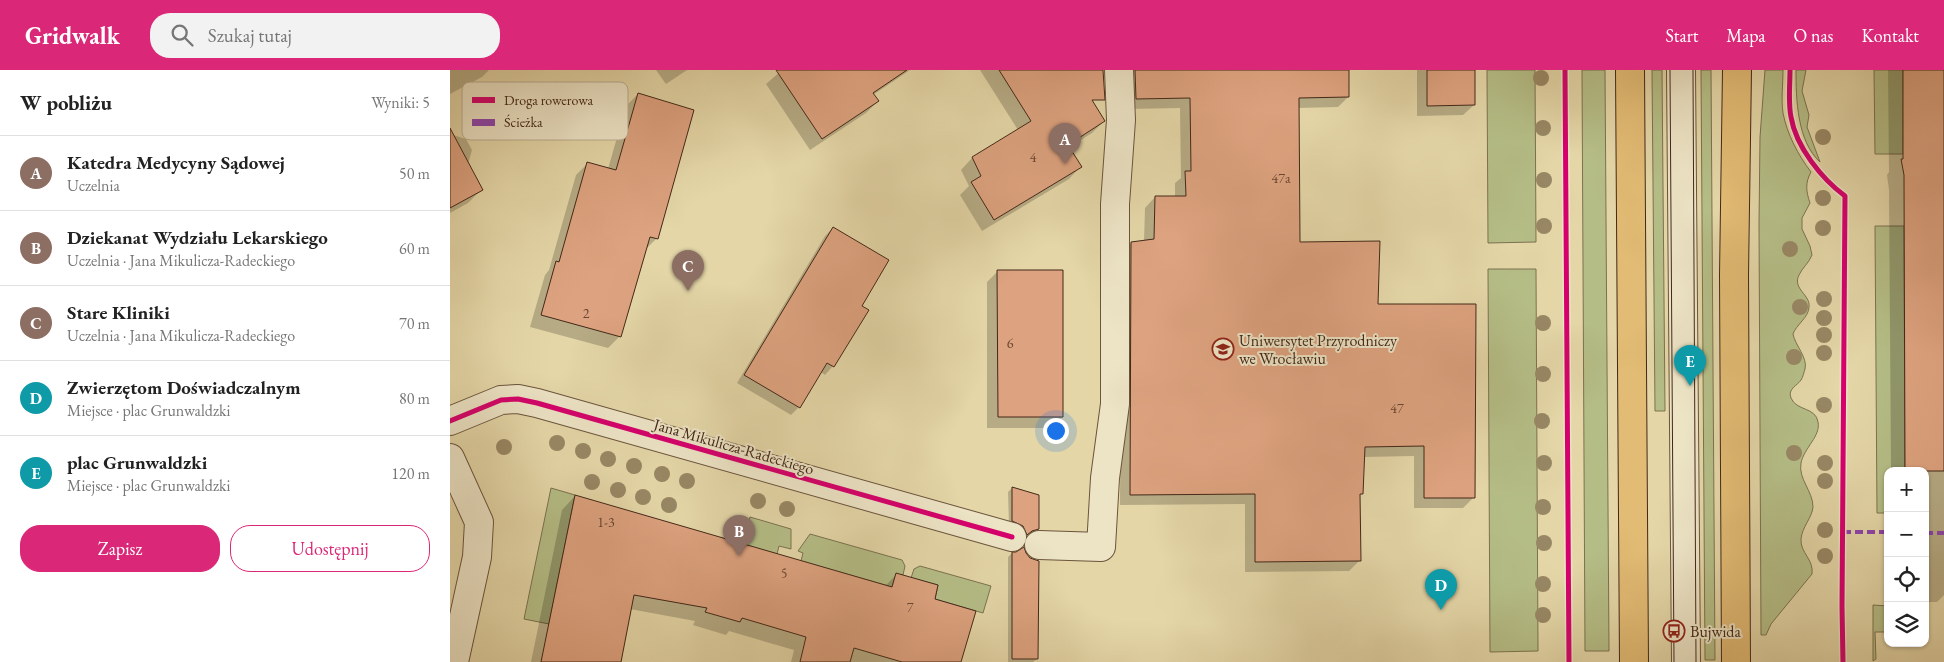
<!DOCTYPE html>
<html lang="pl">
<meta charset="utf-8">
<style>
:root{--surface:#fff;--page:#f2f2f2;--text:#222;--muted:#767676;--line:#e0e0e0;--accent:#db2777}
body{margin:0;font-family:"EB Garamond",serif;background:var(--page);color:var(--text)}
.controls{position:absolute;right:15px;bottom:15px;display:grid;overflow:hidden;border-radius:10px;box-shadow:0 1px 4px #0004}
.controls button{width:45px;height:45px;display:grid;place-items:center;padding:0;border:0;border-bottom:1px solid var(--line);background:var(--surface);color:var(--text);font:25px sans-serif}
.you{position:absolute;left:605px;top:360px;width:18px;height:18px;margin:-12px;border:4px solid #fff;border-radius:50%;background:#1a73e8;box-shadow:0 0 0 8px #1a73e833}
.badge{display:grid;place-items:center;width:32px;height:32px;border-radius:50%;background:var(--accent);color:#fff;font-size:16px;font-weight:700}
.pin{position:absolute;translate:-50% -41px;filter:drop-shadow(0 1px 2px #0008)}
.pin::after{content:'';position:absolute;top:26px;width:18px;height:15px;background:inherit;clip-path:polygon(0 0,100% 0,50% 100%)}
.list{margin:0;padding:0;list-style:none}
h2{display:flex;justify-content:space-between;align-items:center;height:65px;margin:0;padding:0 20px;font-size:21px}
h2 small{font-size:16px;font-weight:400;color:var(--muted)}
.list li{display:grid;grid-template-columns:32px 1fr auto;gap:15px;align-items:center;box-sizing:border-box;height:75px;padding:0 20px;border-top:1px solid var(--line)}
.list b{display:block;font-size:19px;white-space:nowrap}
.list p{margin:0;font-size:16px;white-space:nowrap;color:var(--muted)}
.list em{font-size:16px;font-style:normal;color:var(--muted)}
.actions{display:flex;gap:10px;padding:15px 20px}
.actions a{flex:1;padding:11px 0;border:1px solid var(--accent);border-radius:20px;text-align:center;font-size:18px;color:var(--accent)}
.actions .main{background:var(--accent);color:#fff}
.icon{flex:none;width:28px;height:28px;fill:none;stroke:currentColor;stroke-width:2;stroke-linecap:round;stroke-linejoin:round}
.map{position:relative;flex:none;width:1494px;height:592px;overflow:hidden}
header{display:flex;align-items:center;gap:30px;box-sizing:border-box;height:70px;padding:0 25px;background:var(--accent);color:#fff}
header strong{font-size:24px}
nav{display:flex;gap:28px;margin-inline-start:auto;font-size:18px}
.search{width:350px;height:45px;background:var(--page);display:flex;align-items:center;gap:12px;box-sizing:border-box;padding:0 18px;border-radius:20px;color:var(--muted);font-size:19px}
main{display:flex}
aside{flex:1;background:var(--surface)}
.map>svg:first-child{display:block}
</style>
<header>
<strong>Gridwalk</strong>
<div class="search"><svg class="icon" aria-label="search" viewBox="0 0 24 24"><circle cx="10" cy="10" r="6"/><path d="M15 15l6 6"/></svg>Szukaj tutaj</div>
<nav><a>Start</a><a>Mapa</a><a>O nas</a><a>Kontakt</a></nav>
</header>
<main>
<aside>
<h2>W pobliżu<small>Wyniki: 5</small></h2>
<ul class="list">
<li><span class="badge" style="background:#8d6e63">A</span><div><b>Katedra Medycyny Sądowej</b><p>Uczelnia</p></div><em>50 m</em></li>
<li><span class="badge" style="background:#8d6e63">B</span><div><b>Dziekanat Wydziału Lekarskiego</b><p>Uczelnia · Jana Mikulicza-Radeckiego</p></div><em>60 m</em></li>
<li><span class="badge" style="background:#8d6e63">C</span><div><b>Stare Kliniki</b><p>Uczelnia · Jana Mikulicza-Radeckiego</p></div><em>70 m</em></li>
<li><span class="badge" style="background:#0f9aa8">D</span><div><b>Zwierzętom Doświadczalnym</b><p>Miejsce · plac Grunwaldzki</p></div><em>80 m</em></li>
<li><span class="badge" style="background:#0f9aa8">E</span><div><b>plac Grunwaldzki</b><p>Miejsce · plac Grunwaldzki</p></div><em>120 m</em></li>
</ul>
<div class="actions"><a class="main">Zapisz</a><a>Udostępnij</a></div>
</aside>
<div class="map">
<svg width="1494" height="592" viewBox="0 0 1494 592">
<rect width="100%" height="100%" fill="#e4d6a7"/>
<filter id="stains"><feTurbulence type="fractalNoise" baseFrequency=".004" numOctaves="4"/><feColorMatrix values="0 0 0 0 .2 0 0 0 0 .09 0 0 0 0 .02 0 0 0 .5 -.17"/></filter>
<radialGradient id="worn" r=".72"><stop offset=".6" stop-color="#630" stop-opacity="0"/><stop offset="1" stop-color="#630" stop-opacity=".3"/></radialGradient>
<path fill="#b5bd86" stroke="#7c724f" d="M1037,0H1085L1086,172L1038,173Z
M1132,0H1155L1159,581H1135Z
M1202,0H1212L1215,341H1205Z
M1251,0H1261L1265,590H1255Z
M1315,0H1333C1333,14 1331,29 1333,43C1337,64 1348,85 1361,102C1355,113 1356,121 1360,133L1352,148V159L1360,176L1362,185C1359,193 1352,198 1349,205C1342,219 1361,225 1359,237C1359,247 1346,255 1343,264C1345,275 1358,288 1355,299C1354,302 1353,307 1351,310C1348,315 1337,319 1341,328C1346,341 1366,337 1368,352C1371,366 1354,378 1351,393C1348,409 1363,421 1363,437C1362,448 1352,457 1351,469C1350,483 1364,489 1362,504L1321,554L1316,565H1311L1309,154L1310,67Z
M1346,0H1356L1352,21L1359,45L1357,57L1370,92C1347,71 1346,29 1346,0Z
M1424,0H1453V84H1425Z
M1425,156H1454L1455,401H1438V443H1427Z
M1038,199H1086L1088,581L1040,582Z
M101,418L125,425L99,554L74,549Z
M300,447L341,459V479L329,476L327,484L293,474Z
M360,464L452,490L455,496L453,505L446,504L442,517L351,491L353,483L348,481Z
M470,496L541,516L533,543L485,529L488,515L461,508L464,499Z
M1423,535L1438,536V562H1425L1426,589L1423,591Z"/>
<path fill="#0003" d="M0,0H39L32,7L0,24Z
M206,0H237L216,14Z
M332,0H460L423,25L428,31L416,43L360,80L316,14Z
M530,0H626L629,10L654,51L642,63L618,78L630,97L619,109L532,161L510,125L519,116L511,100L522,88L568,60Z
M675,0H898V27L888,37L848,38V173L927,235L1024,427L1013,438H964V386L913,387L912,423L909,426V491L899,501L795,502V434L670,435L671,184L681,173L694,171L695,138L705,127H725V113L731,108L730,38L676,39Z
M967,0H1023L1024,35L1013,45L967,46Z
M1438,0H1494V525L1487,532H1475V401H1441L1439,120L1437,105L1439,102Z
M188,24L207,168L195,180L170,266L158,278L80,257L95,205L99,200L126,105L138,93L158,99L176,36Z
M0,64L16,69L22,80L18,94L31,120L18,133L0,143Z
M383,158L410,236L383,296L375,305L371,302L349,337L341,345L287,313L375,166Z
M548,201L612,347L601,358H537V212Z
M562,418L588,459L584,463L577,465L573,468L559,455L558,422Z
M125,426L435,516L446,505L483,530L510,592H341L344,580L279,561L276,565L243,555L245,551L180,539L169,592H81L112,440Z
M562,483L587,589L583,592H558V487Z"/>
<path fill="#dda27f" stroke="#432818" d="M326,0H457L423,23L429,31L372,69Z
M549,0H653L655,30H642L655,51L618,75L632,97L544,150L521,112L531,106L522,87L581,51Z
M685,0H899V27L849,28L850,172L930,171L928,234H1026L1025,428H974V376L915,377L913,424H910L911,491L805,492V424L680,425L681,172L704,169L705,126H736L735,101H741L740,28L686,29Z
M977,0H1025V35L977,36Z
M1453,0H1494V401H1455L1454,105L1451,89H1453Z
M188,23L244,40L208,169L200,167L171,267L91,245L106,191L109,192L137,92L166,100Z
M0,58L33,120L0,138Z
M383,157L439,190L412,236L419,240L384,297L377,293L350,338L294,305Z
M547,200H613V347H548Z
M562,417L589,425V459L582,461L577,465L573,456L562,451Z
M125,425L442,517L446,503L488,515L485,529L526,541L511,592H452L404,578L400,592H350L356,567L292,548L290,552L255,542L257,538L184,525L171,592H91Z
M574,477L576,483L580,488L589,491L588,589H562V482H566Z"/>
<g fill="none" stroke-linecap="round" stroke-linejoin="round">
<g stroke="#6b543c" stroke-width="30">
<path id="minor" d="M1231,0L1236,592
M0,351L51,330L68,329L87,333L562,467
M0,388L29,452L27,487L4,592
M589,475L651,477L655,408L665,334V134L671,50L669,0"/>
</g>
<g stroke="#432818" stroke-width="30">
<path id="major" d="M1180,0L1184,592
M1286,592L1284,205L1287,0"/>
</g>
<use href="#minor" stroke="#ede4c6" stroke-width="28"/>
<use href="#major" stroke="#e2bb74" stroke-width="28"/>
<path stroke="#432818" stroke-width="1" d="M1220,0L1224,592
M1243,0L1246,592"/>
<path stroke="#8e44ad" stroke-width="4" stroke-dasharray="8 4" stroke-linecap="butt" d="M1393,462H1438
M1475,463H1494"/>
<g stroke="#ede4c6" stroke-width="8">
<path id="cycleway" d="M1115,0L1119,592
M1340,0C1340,15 1338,33 1341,47C1346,77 1372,109 1395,126L1392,536L1393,592
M0,351L51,330L68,329L87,333L562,467"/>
</g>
<use href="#cycleway" stroke="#d6006c" stroke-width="5"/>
</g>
<g fill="#988764">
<circle cx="1091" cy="8" r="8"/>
<circle cx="1093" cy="58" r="8"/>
<circle cx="1373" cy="67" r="8"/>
<circle cx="1094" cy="110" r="8"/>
<circle cx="1373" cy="128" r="8"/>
<circle cx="1094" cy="156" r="8"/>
<circle cx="1373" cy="158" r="8"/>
<circle cx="1340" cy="179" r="8"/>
<circle cx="1374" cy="229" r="8"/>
<circle cx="1350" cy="237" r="8"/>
<circle cx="1374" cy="248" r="8"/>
<circle cx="1093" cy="253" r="8"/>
<circle cx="1374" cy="265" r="8"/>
<circle cx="1374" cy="283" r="8"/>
<circle cx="1344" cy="287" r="8"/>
<circle cx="1093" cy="304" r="8"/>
<circle cx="1374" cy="335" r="8"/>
<circle cx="1092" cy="351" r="8"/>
<circle cx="107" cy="373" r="8"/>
<circle cx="54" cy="377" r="8"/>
<circle cx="133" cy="381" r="8"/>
<circle cx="1344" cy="383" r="8"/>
<circle cx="158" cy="389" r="8"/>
<circle cx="1094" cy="393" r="8"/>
<circle cx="1375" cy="393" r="8"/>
<circle cx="184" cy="396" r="8"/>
<circle cx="212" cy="404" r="8"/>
<circle cx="237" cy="411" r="8"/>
<circle cx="1375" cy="411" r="8"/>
<circle cx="142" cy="412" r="8"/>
<circle cx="168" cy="420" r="8"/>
<circle cx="193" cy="427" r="8"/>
<circle cx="308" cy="431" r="8"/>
<circle cx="219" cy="435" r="8"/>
<circle cx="1093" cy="437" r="8"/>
<circle cx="337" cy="439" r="8"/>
<circle cx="1375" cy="460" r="8"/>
<circle cx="1094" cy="473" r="8"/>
<circle cx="1375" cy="486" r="8"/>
<circle cx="1093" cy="514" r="8"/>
<circle cx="1093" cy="545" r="8"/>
</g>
<defs>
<g id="university-ring" transform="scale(1.125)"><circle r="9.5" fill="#ede4c6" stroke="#8f2418" stroke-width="1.5"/><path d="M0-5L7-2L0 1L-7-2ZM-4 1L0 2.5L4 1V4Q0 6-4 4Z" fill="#8f2418"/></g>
<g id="bus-ring" transform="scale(1.125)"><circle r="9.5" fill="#ede4c6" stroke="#8f2418" stroke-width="1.5"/><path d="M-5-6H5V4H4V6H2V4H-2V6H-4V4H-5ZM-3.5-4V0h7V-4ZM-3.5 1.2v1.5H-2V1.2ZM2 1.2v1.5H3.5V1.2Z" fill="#8f2418"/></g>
</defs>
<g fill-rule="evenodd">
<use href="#university-ring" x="773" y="279"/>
<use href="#bus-ring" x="1224" y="561"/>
</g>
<g text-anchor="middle" stroke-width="4" stroke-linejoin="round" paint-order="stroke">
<g font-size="14" fill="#6a4632">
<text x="583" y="92">4</text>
<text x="831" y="113">47a</text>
<text x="136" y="248">2</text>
<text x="560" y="278">6</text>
<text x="947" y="343">47</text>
<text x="156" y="457">1-3</text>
<text x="334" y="508">5</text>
<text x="460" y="542">7</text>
</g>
<g font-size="16" fill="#432818" stroke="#ede4c6" text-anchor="start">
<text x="789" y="276">Uniwersytet Przyrodniczy<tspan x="789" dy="18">we Wrocławiu</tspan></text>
<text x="1240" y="567">Bujwida</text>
</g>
<g font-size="16" fill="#432818" stroke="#ede4c6">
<text transform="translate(284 376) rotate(16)" y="6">Jana Mikulicza-Radeckiego</text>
</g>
</g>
<rect x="12" y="12" width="166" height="58" rx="8" fill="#ede4c6" stroke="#baac92" stroke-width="1"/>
<rect x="22" y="27" width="23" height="6" fill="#d6006c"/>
<rect x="22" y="49" width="23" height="7" fill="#8e44ad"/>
<g font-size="14" fill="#432818">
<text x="54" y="35">Droga rowerowa</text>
<text x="54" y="57">Ścieżka</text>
</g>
<rect width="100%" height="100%" filter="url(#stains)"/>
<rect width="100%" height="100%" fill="url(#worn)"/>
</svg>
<div class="controls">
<button>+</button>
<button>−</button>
<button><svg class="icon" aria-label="locate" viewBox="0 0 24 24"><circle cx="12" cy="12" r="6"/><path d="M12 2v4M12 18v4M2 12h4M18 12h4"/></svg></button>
<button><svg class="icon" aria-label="layers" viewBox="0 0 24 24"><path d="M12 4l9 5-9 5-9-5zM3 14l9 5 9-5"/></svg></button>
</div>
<div class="you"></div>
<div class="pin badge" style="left:615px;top:94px;background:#8d6e63">A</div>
<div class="pin badge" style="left:289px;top:486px;background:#8d6e63">B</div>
<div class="pin badge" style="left:238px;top:221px;background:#8d6e63">C</div>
<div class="pin badge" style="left:991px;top:540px;background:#0f9aa8">D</div>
<div class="pin badge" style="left:1240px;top:316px;background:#0f9aa8">E</div>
</div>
</main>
